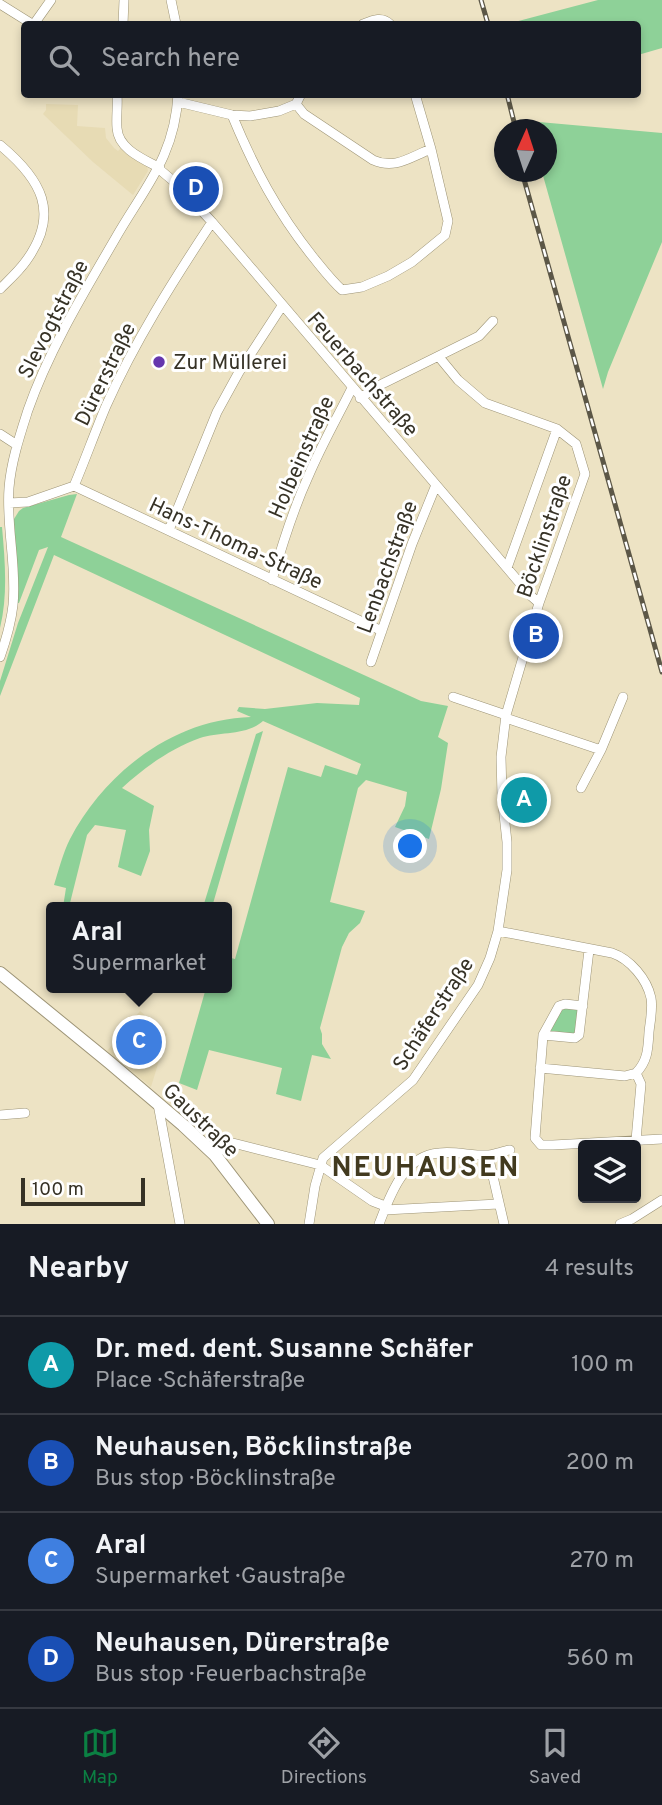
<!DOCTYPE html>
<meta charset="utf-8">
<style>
:root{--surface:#171b24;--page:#20242c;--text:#f1f3f6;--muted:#9ea1a6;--line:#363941;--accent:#0b8043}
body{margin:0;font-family:Overpass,sans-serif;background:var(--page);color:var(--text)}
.controls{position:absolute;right:21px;bottom:21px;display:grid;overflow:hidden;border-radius:7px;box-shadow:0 4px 10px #0003}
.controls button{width:63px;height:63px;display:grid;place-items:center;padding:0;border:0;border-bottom:2px solid var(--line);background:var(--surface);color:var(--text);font:35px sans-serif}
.compass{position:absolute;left:494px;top:119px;width:63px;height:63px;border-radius:50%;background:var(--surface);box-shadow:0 4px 10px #0003;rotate:3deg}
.scale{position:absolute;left:21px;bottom:18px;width:124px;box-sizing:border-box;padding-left:7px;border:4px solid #363226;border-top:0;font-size:19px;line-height:24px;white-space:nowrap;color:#363226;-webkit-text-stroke:5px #fff;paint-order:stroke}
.you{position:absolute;left:411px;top:847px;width:24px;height:24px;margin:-18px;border:5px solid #fff;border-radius:50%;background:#1a73e8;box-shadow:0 0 0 10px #1a73e833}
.badge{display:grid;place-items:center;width:46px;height:46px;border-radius:50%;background:var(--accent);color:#fff;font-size:23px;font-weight:700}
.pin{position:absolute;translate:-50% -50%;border:4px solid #fff;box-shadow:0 2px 7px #0006}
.popup{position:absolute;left:46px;top:902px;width:186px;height:91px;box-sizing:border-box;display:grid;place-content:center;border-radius:7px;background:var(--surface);filter:drop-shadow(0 2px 5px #0005);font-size:23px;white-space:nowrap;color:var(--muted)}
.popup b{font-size:26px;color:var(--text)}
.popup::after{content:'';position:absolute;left:50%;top:100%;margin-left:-14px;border:14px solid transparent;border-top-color:var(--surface)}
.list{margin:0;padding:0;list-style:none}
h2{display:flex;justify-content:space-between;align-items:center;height:91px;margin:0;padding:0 28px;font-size:30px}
h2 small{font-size:23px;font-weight:400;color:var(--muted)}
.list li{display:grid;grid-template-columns:46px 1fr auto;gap:21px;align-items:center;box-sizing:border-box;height:98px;padding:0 28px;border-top:2px solid var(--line)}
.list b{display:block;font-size:26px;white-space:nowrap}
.list p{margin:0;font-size:23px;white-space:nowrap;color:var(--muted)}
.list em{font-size:23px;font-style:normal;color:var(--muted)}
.icon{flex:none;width:38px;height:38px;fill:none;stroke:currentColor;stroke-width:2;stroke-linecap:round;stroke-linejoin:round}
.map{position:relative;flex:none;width:662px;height:1224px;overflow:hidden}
.search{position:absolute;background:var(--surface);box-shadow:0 4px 10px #0003;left:21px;right:21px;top:21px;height:77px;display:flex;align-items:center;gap:18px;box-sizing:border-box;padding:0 24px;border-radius:7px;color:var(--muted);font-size:26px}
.sheet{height:483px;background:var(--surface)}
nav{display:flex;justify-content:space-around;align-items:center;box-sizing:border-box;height:98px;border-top:2px solid var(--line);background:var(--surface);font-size:19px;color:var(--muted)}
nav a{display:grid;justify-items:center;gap:4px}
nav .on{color:var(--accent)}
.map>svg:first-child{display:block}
</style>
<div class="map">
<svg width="662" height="1224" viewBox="0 0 662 1224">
<rect width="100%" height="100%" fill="#ede3c4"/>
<path fill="#e7dbb4" d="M46,104L78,105L77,126L105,128L106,138L114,148L118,151L121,148L147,166L148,171L133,195L93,162L43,114L46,110Z
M140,1011L167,1034L151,1087L107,1051Z"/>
<path fill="#8ed198" d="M598,0H662V48L638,55V24H507Z
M539,122L662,133V242L608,372L603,389L542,172H546V130L531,129L533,123Z
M77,494L61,537L421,701L448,706L438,737L448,743L441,789L429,839L395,827L405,806L407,792L366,780L358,788L330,902L365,911L360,923L349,933L342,947L320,1028L322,1034V1044L331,1059L312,1055L301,1101L276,1094L282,1068L209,1050L197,1090L179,1083L206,988H227V957L235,959L288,767L321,777L325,765L357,775L361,764L263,721C246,736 220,731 200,738C170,749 145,767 122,788L154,806L149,830L150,851L141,876L118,867L126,830L95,825L87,835L69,907H63L66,888L54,885C59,869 63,853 70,839C105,772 174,719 251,717L237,711L239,707L265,709L317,703L359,705L360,698L54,555L0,696V681L18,623L48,547L39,550L19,603H16L14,519L19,511L23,508L69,495Z
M0,527H2C5,561 8,595 0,628Z
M263,731L212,907H203L256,734Z
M565,1006L579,1010L576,1034L550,1031L559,1011Z"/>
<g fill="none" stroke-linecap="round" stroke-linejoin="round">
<g stroke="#9d9476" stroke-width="10">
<path id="street" d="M171,0L176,24
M0,4L32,24
M34,24L51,0
M123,24L124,0
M363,24C373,20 382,16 390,24
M117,94C118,106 116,117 117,128C118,149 143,159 160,168
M178,102L232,115L250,116L279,111L296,104L301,94
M296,104L304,114L373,160C395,170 410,157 431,149
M232,115C254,168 277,212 313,257C322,268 331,280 342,290L362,287L388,276L412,262L445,235L448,221L431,149L415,94
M0,145C41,179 61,213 26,261C19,271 9,280 0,289
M159,169L178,185L212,222L530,595L539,603
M360,398L382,384L479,336L493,321
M0,434L17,445
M74,486L382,631
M9,503L28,502L74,486C85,460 95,432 106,406C135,341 173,281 212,222
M169,530L217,412L239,372L282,306
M507,568L557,429
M272,580C282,545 293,510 308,477C321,446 337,418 352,388
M0,657C6,640 11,623 13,605C17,566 6,527 9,488C11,462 20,435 28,410C49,350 83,294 115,239C144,188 175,157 178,94
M371,662L412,544L436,485
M453,697L506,715
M506,718L601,750
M581,788L601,750L623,697
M498,931L612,953C630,959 647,979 651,998C653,1009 650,1022 649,1032C648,1048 648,1061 636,1073L641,1084L636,1140
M589,950L579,1035L575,1038L543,1035L535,1138L541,1145H553L662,1139
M543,1035L559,1006L565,1004L583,1006
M540,1068L625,1076L636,1073
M158,1104L180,1224
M0,1115L25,1113
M215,1155L227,1145L233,1143L320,1165L372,1201L385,1206
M488,1155L504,1224
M385,1210L498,1204
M309,1224L315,1186L323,1158L413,1080L478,985L490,958L498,931L507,870V842L502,796L501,757L506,715L539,603L585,474L576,444L557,429L485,403L458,380L439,357
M379,1224C390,1196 403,1156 439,1153C456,1151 473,1156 489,1155C496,1154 503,1151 510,1150
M620,1224L632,1219L662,1200"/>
</g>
<g stroke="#9d9476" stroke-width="14">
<path id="secondary" d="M0,973L109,1062L183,1125L215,1155L268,1224"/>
</g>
<use href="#street" stroke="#fff" stroke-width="9"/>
<use href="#secondary" stroke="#fff" stroke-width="12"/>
<g stroke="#5c5747" stroke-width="5">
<path id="rail" d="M481,0L488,24
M507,94L516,130
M522,172L662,672"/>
</g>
<use href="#rail" stroke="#fff" stroke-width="2.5" stroke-dasharray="8" stroke-linecap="butt"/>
</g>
<circle fill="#6536ad" stroke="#fff" stroke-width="2.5" cx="159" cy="362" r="7"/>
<g text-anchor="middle" stroke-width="6" stroke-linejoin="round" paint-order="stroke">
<g font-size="21" fill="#363226" stroke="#fff">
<text transform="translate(53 319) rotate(-63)" y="7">Slevogtstraße</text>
<text transform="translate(105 374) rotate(-64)" y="7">Dürerstraße</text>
<text transform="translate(363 374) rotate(49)" y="7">Feuerbachstraße</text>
<text transform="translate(301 457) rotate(-66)" y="7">Holbeinstraße</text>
<text transform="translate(544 536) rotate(-71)" y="7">Böcklinstraße</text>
<text transform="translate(236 543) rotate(25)" y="7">Hans-Thoma-Straße</text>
<text transform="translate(387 567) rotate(-70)" y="7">Lenbachstraße</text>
<text transform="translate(433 1014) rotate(-57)" y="7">Schäferstraße</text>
<text transform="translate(201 1120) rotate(44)" y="7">Gaustraße</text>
</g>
<g font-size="21" fill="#363226" stroke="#fff" text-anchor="start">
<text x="173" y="369">Zur Müllerei</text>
</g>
<g font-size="28" font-weight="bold" letter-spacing="2" fill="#423a1f" stroke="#fff">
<text x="426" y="1176">NEUHAUSEN</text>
</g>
</g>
</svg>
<div class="controls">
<button><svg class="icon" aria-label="layers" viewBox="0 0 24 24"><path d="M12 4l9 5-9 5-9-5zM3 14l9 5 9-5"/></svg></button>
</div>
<svg class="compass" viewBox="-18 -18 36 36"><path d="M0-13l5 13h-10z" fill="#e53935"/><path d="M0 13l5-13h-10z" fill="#9ea1a6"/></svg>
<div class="scale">100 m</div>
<div class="you"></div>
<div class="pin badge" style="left:524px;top:800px;background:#0f9aa8">A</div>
<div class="pin badge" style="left:536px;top:636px;background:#1a4fb4">B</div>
<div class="pin badge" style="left:139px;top:1042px;background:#3f7fe0">C</div>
<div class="popup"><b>Aral</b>Supermarket</div>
<div class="pin badge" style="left:196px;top:189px;background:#1a4fb4">D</div>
<div class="search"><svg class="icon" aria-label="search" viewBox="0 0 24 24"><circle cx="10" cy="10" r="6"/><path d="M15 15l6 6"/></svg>Search here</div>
</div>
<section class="sheet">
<h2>Nearby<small>4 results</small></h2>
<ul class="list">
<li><span class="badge" style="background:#0f9aa8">A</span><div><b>Dr. med. dent. Susanne Schäfer</b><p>Place · Schäferstraße</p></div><em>100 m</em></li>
<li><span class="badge" style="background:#1a4fb4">B</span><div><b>Neuhausen, Böcklinstraße</b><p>Bus stop · Böcklinstraße</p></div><em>200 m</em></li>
<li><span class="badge" style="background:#3f7fe0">C</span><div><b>Aral</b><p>Supermarket · Gaustraße</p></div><em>270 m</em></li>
<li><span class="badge" style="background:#1a4fb4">D</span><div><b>Neuhausen, Dürerstraße</b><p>Bus stop · Feuerbachstraße</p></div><em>560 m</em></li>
</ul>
</section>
<nav>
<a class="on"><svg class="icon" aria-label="map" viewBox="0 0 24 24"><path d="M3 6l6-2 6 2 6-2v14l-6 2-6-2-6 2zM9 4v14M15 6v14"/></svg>Map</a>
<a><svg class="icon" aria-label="directions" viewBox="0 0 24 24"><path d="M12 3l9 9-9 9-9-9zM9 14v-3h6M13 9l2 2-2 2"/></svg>Directions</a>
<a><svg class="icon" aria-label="saved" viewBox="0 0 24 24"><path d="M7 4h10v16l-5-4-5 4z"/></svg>Saved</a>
</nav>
